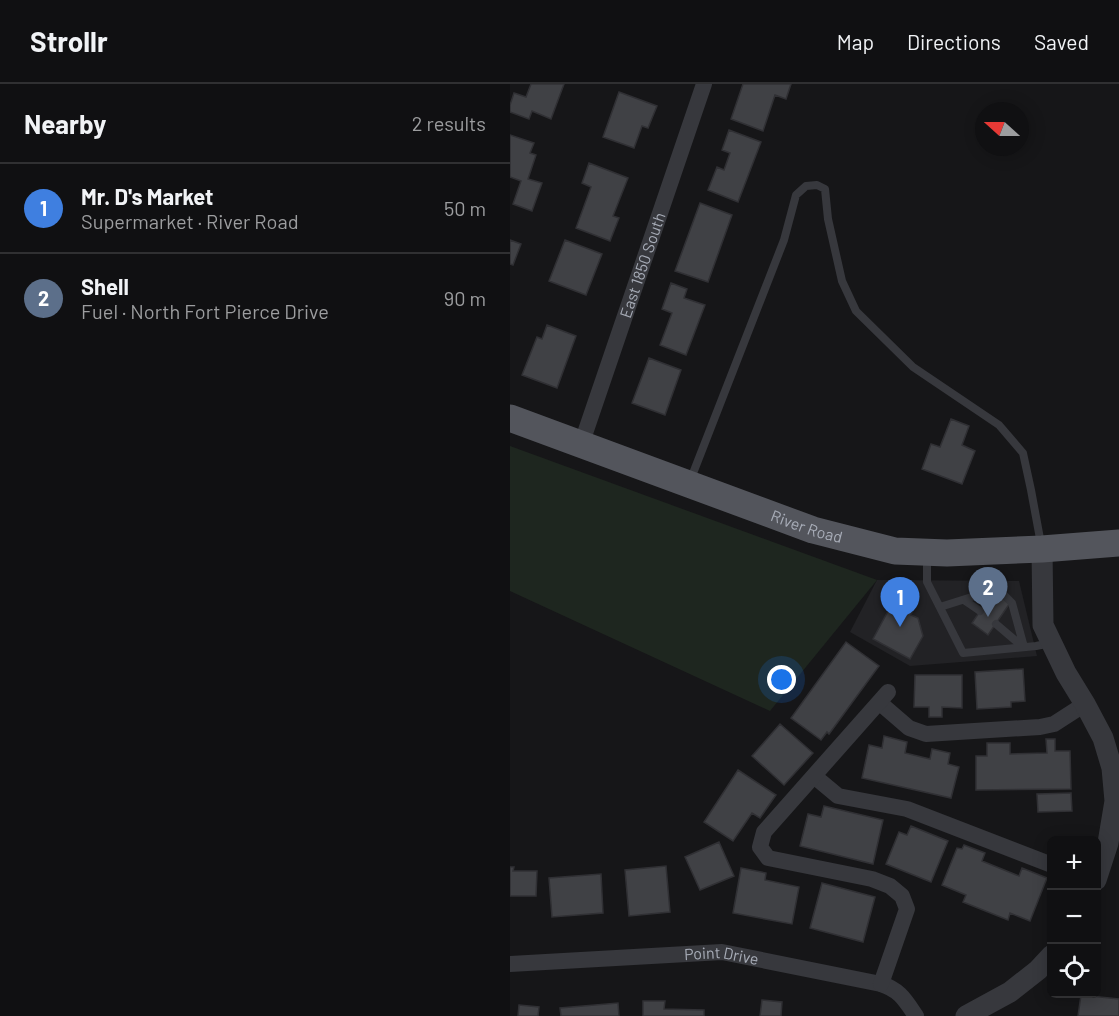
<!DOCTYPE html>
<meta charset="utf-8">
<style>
:root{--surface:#101012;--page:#1e1e20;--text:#f1f3f6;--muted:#9c9d9f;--line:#303032;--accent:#ea580c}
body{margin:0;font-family:Barlow,sans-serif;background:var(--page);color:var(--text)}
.controls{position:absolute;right:18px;bottom:18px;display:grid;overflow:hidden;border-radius:9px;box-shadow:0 3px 15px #0003}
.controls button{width:54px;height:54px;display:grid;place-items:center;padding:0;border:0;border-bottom:2px solid var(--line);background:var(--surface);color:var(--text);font:30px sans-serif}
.compass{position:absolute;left:465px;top:18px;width:54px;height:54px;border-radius:50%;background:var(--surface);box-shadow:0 3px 15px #0003;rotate:291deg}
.you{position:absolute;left:272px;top:596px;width:21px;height:21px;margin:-15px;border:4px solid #fff;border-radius:50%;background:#1a73e8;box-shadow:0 0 0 9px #1a73e833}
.badge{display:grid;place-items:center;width:39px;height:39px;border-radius:50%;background:var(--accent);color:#fff;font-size:20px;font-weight:700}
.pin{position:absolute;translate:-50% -50px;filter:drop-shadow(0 2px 3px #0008)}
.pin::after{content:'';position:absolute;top:32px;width:21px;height:18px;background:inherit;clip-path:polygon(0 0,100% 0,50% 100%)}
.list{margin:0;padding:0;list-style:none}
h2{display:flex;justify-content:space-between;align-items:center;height:78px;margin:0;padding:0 24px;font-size:26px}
h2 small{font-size:20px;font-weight:400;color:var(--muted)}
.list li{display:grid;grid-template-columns:39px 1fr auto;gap:18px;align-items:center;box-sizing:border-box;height:90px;padding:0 24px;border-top:2px solid var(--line)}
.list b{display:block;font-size:22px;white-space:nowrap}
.list p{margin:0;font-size:20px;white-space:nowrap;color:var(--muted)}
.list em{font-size:20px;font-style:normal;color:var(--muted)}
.icon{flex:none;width:33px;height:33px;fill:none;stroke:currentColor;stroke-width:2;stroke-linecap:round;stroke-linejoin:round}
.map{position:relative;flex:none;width:609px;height:932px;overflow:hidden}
header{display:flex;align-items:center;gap:36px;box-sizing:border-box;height:84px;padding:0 30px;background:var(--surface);border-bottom:2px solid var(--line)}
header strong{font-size:28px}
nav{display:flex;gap:33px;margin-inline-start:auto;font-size:21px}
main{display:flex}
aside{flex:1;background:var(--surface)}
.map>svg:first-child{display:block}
</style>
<header>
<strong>Strollr</strong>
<nav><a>Map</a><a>Directions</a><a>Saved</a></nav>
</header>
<main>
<aside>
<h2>Nearby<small>2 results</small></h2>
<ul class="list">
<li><span class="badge" style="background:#3f7fe0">1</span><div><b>Mr. D's Market</b><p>Supermarket · River Road</p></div><em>50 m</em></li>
<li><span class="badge" style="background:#5c6f8a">2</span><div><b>Shell</b><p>Fuel · North Fort Pierce Drive</p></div><em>90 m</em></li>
</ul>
</aside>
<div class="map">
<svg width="609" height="932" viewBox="0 0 609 932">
<rect width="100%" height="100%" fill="#161618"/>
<path fill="#222225" d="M367,496L509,497L527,572L400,582L340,548Z"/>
<path fill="#1e261f" d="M0,362L367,496L260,627L0,507Z"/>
<path fill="#404145" stroke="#303034" stroke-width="1.5" d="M21,0H54L41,35L22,27L19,35L0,28V21L4,9L16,13Z
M233,0H281L276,15L265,11L253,47L221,35Z
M109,8L147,22L138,44L132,42L124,64L93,53Z
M219,46L251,58L228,118L198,106L207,83L214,86L220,69L212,66Z
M0,51L24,59L20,69L26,71L18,95L32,99L22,127L3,120L11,97L0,93Z
M79,79L118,94L103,132L109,134L100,157L66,144L81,103L72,99Z
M190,119L222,131L198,198L165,187Z
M0,156L11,160L3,181L0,180Z
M55,156L92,170L76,211L39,197Z
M161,199L177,205L174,214L195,221L176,271L150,261L162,229L152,225Z
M37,241L66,252L47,304L12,291L27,253L32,255Z
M139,274L171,286L155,331L122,319Z
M441,335L459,342L452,361L465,367L452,400L412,385L421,360L430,363Z
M483,508L500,519L478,551L462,539Z
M384,516L403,526L401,531L408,534L413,552L400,575L363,555Z
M336,558L369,582L319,650L317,648L311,656L281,634Z
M513,585L515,617L501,618V623L467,625L465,588Z
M405,591H452V624L432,623V633H419V623H404Z
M270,640L303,669L274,701L242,672Z
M374,652L397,658L395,669L420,675L422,665L440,669L438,680L449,683L441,714L352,694L359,661L372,664Z
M536,655H545V667H560L561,705L466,706V672H477V659H500V670L537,669Z
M228,686L266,711L250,734L242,729L223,757L194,738Z
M561,709L562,727L528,728L527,710Z
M314,722L373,736L363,780L290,762L298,730L311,733Z
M401,742L438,757L421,798L376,780L389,748L397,751Z
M209,758L224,792L190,806L175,773Z
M454,761L475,769L472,777L509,792L512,784L537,794L520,837L500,829L498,836L453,818L456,811L432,801L447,764L452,765Z
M156,782L160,828L119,832L115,786Z
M0,783H4L3,787H27L26,812H0Z
M231,784L256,789L255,796L289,803L282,840L223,829Z
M91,790L93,829L42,833L39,794Z
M312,799L365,813L353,858L300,844Z
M571,911L609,915V932H568Z
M252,916L272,918L271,932H250Z
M133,917H155L154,925L194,926V932H133Z
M108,919L109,932H51L50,924Z
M9,921L29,923L28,932H8Z"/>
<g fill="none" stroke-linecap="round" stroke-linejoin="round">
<path stroke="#37383d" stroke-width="8" d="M180,397L274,156L286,111L296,102L307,101L315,105L318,135L332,197L346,227L403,283L489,341L513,369L521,406L531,460
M417,472V498L453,569L526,562L541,559
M454,516L470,527
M430,523L484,506L494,511L502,519L514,563
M486,540L513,563"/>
<g stroke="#37383d" stroke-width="16">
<path id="s1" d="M71,361L194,0"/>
<path d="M370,619L399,644L416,650L530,643L544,640L575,620"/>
<path d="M304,692L328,712L397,725L542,781"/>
<path id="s2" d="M0,880L212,868L371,900C390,906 395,916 406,932"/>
<path d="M371,900L397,825L392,812L380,802L362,795L258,774L250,763L254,748L378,608"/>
</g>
<path stroke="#37383d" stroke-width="21" d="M532,465L533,541L556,589L575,620L593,654L602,684L605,717L598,759L586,796
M456,932L500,908L528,886L542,871"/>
<path stroke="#53555c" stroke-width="27" id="s3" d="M0,334L303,446L385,467L437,469L532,465L609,459"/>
</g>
<g text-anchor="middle" stroke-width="6" stroke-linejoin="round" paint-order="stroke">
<g font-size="16" fill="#a8adb8" stroke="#111113">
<text dy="6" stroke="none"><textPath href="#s1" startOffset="190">East 1850 South</textPath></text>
<text dy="6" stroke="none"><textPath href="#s3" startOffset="316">River Road</textPath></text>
<text dy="6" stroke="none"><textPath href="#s2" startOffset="212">Point Drive</textPath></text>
</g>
</g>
</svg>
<div class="controls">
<button>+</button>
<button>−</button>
<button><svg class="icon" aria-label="locate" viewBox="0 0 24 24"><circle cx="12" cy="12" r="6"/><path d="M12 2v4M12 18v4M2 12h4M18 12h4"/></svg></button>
</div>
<svg class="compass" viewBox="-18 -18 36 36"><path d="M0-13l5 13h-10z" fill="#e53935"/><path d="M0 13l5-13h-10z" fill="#9c9d9f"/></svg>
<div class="you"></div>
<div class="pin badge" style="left:390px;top:543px;background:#3f7fe0">1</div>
<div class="pin badge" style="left:478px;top:533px;background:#5c6f8a">2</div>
</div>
</main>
